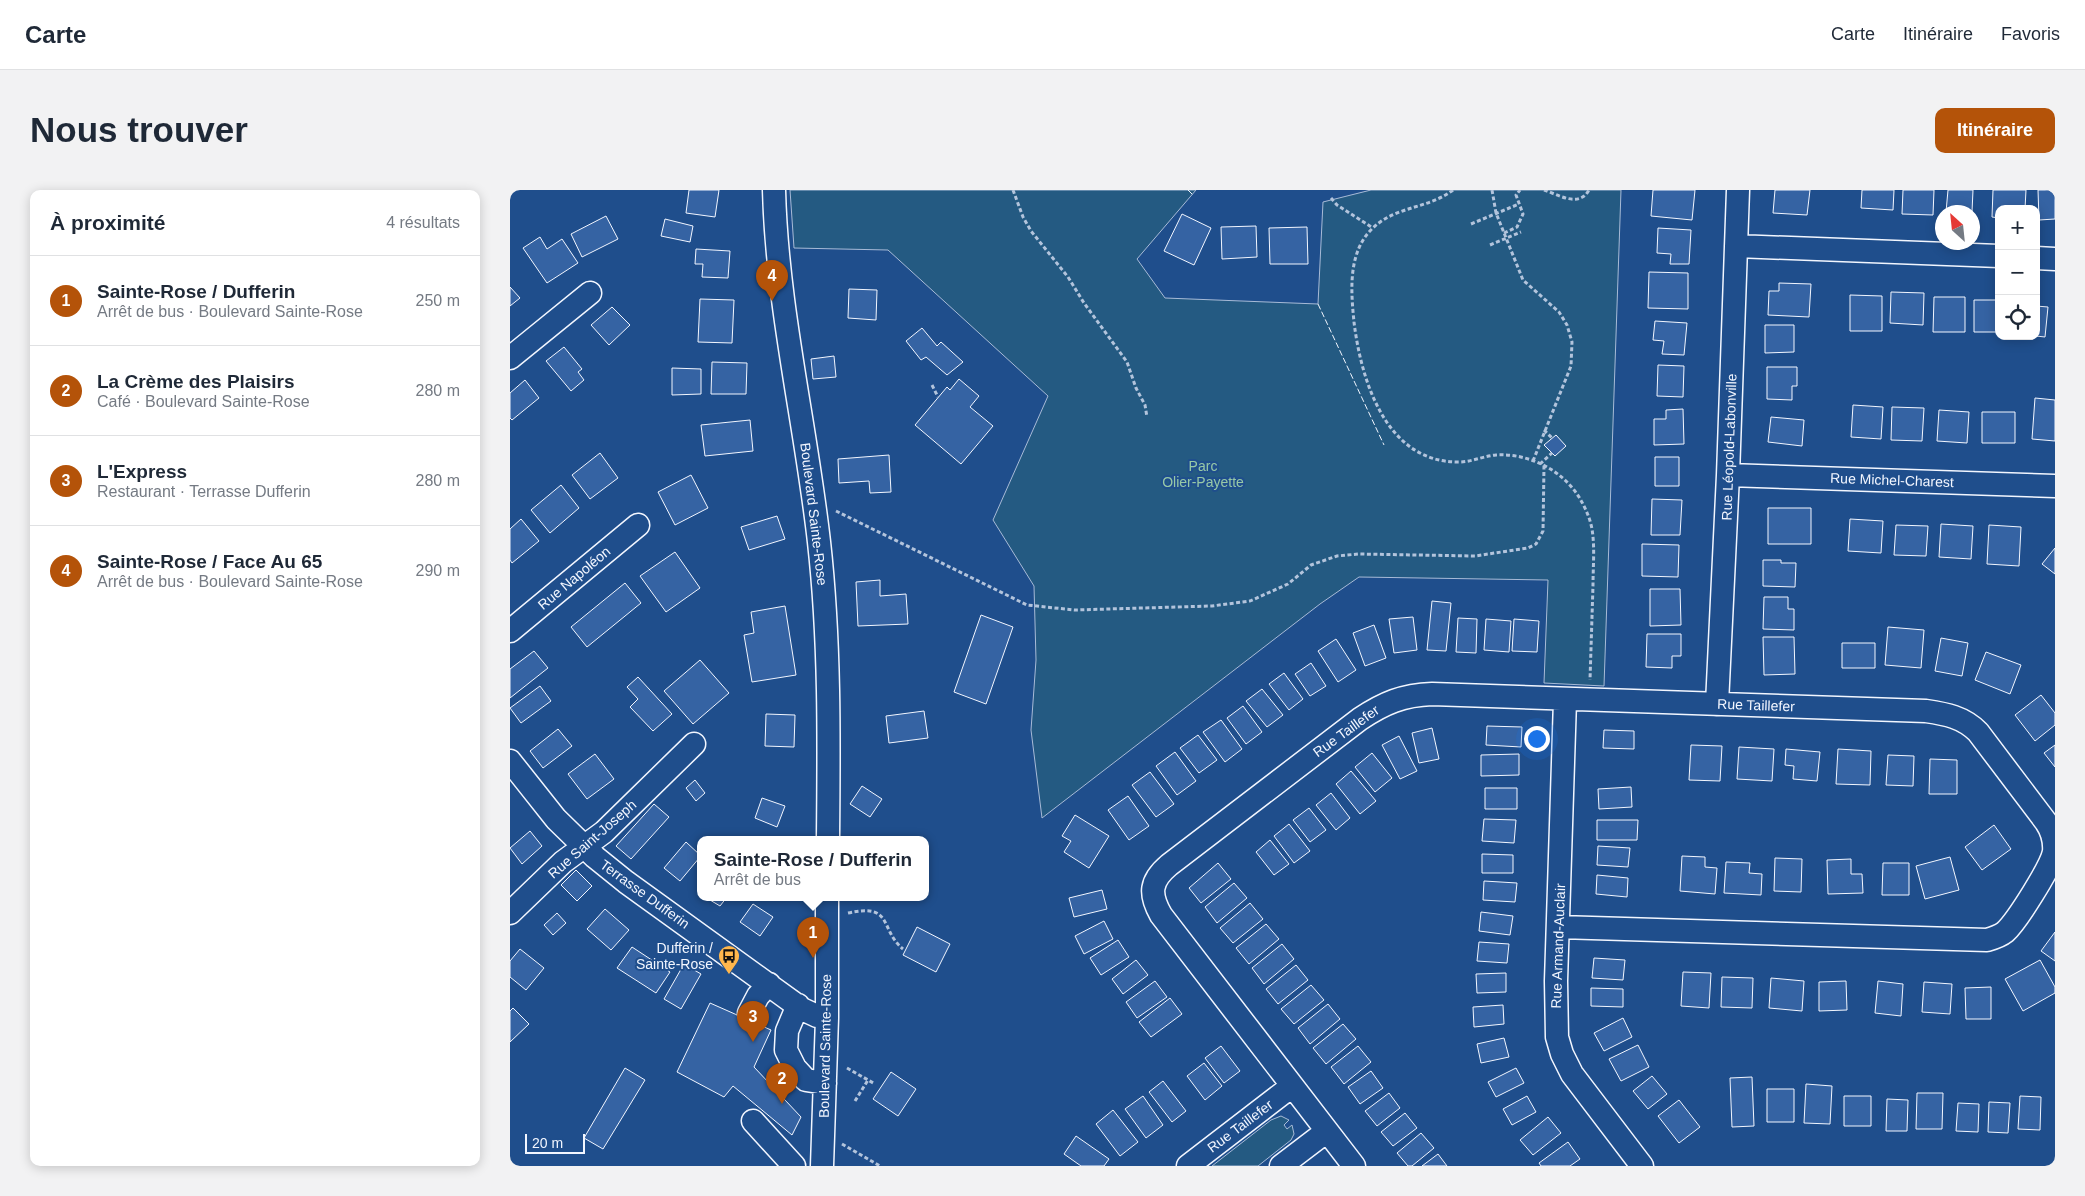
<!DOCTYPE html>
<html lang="fr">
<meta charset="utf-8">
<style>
:root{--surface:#fff;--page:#f2f2f3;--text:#1f2937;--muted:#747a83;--line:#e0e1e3;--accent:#b45309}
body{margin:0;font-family:Helvetica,sans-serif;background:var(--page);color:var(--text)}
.controls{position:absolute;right:15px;top:15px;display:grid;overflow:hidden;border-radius:10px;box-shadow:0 2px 12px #0003}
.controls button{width:45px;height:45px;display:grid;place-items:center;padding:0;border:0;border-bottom:1px solid var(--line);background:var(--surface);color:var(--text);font:25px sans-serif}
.compass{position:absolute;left:1425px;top:15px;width:45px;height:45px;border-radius:50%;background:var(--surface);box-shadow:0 2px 12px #0003;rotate:333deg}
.scale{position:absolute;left:15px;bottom:12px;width:60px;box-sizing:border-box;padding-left:5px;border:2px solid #f2f6ff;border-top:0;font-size:14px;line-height:18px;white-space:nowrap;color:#f2f6ff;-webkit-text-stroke:4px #1f4e8c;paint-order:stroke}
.you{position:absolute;left:1026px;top:548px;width:18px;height:18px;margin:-12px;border:4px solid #fff;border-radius:50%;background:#1a73e8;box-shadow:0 0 0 8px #1a73e833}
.badge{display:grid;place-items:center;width:32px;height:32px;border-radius:50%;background:var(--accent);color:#fff;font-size:16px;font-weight:700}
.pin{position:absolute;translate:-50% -41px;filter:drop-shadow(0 1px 2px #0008)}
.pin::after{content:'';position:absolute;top:26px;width:18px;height:15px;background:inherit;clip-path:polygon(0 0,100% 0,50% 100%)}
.popup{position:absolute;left:187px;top:646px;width:232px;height:65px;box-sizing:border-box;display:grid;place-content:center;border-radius:10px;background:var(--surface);filter:drop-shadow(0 1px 4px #0005);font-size:16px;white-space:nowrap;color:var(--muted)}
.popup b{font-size:19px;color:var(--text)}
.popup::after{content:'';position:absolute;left:50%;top:100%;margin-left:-10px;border:10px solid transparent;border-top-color:var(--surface)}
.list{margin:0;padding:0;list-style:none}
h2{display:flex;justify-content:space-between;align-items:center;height:65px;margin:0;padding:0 20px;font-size:21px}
h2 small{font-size:16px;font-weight:400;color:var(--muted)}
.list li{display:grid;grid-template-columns:32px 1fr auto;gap:15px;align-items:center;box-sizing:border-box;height:90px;padding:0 20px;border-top:1px solid var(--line)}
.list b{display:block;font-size:19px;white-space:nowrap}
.list p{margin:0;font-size:16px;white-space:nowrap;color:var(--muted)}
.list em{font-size:16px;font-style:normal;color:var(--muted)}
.icon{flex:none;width:28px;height:28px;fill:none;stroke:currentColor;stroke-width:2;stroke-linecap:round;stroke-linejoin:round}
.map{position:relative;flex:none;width:1545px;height:976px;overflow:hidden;border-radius:10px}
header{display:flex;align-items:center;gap:30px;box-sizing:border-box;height:70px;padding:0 25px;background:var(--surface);border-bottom:1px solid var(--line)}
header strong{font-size:24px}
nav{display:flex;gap:28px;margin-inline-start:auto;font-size:18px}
.intro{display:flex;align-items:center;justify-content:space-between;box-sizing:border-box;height:120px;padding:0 30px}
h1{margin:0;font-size:35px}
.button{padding:12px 22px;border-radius:10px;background:var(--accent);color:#fff;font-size:18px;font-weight:700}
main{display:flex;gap:30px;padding:0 30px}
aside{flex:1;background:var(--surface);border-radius:10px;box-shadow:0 2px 12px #0003}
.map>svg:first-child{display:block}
</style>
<header>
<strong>Carte</strong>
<nav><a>Carte</a><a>Itinéraire</a><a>Favoris</a></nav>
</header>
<div class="intro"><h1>Nous trouver</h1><a class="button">Itinéraire</a></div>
<main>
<aside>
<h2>À proximité<small>4 résultats</small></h2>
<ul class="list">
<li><span class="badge">1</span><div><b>Sainte-Rose / Dufferin</b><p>Arrêt de bus · Boulevard Sainte-Rose</p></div><em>250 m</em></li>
<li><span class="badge">2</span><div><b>La Crème des Plaisirs</b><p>Café · Boulevard Sainte-Rose</p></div><em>280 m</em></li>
<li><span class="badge">3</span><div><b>L'Express</b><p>Restaurant · Terrasse Dufferin</p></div><em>280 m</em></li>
<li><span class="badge">4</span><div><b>Sainte-Rose / Face Au 65</b><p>Arrêt de bus · Boulevard Sainte-Rose</p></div><em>290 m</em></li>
</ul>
</aside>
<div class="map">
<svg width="1545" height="976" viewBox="0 0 1545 976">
<rect width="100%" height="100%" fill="#1f4e8c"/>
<path fill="#245a82" stroke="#a8bbd7" d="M280,0H686L627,69L655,108L808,114L813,12L861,0H1111L1094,496L1034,493L1038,390L849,387L810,414L532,628L521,540L526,470L524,396L483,330L538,206L378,60L284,58Z
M771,926L779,930L774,935L777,939L782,935L784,944L781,950L748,976H702L761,930Z"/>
<path fill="#3563a3" stroke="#f2f6ff" d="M179,0H209L205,27L176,23Z
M1143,0H1185L1182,30L1141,26Z
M1265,0H1300L1297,25L1263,23Z
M1352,0H1384L1383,20L1351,18Z
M1393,0H1424L1423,25L1392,24Z
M1438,0H1463L1462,22H1436Z
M1483,0H1516L1515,19H1489V28L1482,27Z
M1528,0H1545V29L1529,30Z
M672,24L701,38L684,75L654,61Z
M96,26L108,49L72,67L61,44Z
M155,29L183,36L180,52L151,46Z
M746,36L747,67L712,69L711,37Z
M797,37L798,74H760L759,38Z
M1148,38L1181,40L1179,74H1160L1161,64L1147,63Z
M30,47L37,59L52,49L68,73L37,93L13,58Z
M186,59L220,61L218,88L192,87L193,74H185Z
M1139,82L1178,83V119L1138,118Z
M1269,93L1301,94L1299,127L1258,125L1259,101H1269Z
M0,97L10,108L0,116Z
M339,99L367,100L366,130L338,128Z
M1381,102L1414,103L1413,135L1380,133Z
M1340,105L1372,106V141H1340Z
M1424,107H1455V142H1423Z
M190,109L224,110L222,153L188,152Z
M1464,110H1489V142H1464Z
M1526,116L1538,117L1535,147L1526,146Z
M102,117L120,135L99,155L81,135Z
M1145,131L1177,133L1174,165L1152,164L1154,151L1143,150Z
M1255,135H1284V162L1255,163Z
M412,138L427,156L431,152L453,172L437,185L416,167L411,170L396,151Z
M54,157L72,179L68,182L74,190L61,201L36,171Z
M324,166L326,187L303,189L301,169Z
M202,172L237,173L236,204H201Z
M1148,175L1174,176L1173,207L1147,206Z
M1257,177H1287V196H1282V210L1257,209Z
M162,178L191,179V204L162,205Z
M449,189L469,206L460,217L483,236L451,274L405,235L437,197L440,200Z
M15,190L29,208L2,230L0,228V203Z
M1525,208L1545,210V251L1522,249Z
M1343,215L1373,217L1371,249L1341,247Z
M1382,217L1414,218L1412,251L1381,250Z
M1173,219L1174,254L1144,255V229H1156V220Z
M1429,220L1459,222L1457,253L1427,251Z
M1472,222H1505V253H1472Z
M1261,227L1294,230L1292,256L1258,252Z
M240,230L243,261L195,266L191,235Z
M1046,245L1056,256L1045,266L1034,255Z
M90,263L108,288L80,309L62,285Z
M379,265L381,302L360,303L359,291L329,293L328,269Z
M1145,267H1169V296H1145Z
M181,285L198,318L165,335L148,302Z
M51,295L69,318L40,343L21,320Z
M1142,309L1172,310L1170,345H1141Z
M1258,318H1301V354H1258Z
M267,326L275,349L239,360L231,337Z
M11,329L29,351L2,373L0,370V339Z
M1340,329L1373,331L1371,363L1338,361Z
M1431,334L1463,336L1461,369L1429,367Z
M1386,335L1418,336L1416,366L1384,365Z
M1479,335L1511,337L1509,376L1477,374Z
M1132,354L1169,355L1168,387L1132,386Z
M1545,358V384L1532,374Z
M165,362L190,398L156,422L130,386Z
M1253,370H1271V373H1286L1285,397L1253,396Z
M370,390V406L396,404L398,434L348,436L346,392Z
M115,393L131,413L77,457L61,437Z
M1140,399H1170L1171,435L1140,436Z
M1254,407H1278V419H1284V440L1253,439Z
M922,411L941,413L936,461L917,460Z
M275,416L286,485L242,492L234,445L244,443L241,422Z
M471,425L503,437L476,514L444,502Z
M903,427L907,460L884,463L879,429Z
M948,428L967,429L966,463L946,462Z
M976,429L1001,431L999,462L974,460Z
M1004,429L1029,431L1027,462L1002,461Z
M864,435L876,468L855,476L843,443Z
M1378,437L1414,440L1411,478L1375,475Z
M1137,444H1171V466H1162V478L1136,477Z
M1253,447H1284L1285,484L1254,485Z
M1431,448L1458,453L1452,486L1425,481Z
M826,449L846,480L828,492L808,461Z
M1332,453H1365V478H1332Z
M24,461L38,478L0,508V479Z
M1476,462L1511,475L1500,504L1465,490Z
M190,470L219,503L183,534L154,501Z
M801,473L816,496L800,506L785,484Z
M774,483L793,509L779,520L759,494Z
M128,487L162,524L143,541L120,517L128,509L117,497Z
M30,496L41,511L11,533L0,518Z
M752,499L773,525L757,537L736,511Z
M1531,505L1545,523V535L1525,551L1505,525Z
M733,516L752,542L736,554L717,528Z
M414,521L418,548L379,553L376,526Z
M256,524L285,525L284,557L255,556Z
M711,530L732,559L715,572L693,542Z
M977,536L1012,537L1011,557L976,555Z
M922,538L929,569L909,573L902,543Z
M48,539L62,556L33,578L20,561Z
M1094,540L1124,541V559L1093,558Z
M688,545L707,570L689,583L670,558Z
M889,546L907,581L890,589L872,555Z
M1181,555L1212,556L1210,591L1179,590Z
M1545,555V577L1534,563Z
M1229,557L1264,559L1262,591L1227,589Z
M1276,559L1310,562L1307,591L1283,589L1284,576L1275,575Z
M1328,559L1361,561L1360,595L1326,594Z
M665,562L686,591L667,605L646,576Z
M862,563L882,588L865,602L845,577Z
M85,564L104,589L77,609L58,584Z
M1009,564V585L971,586V565Z
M1378,565L1404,566L1403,596L1376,595Z
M1420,569L1447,570V604H1419Z
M841,581L866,611L850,624L826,594Z
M640,582L664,614L646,627L622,595Z
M185,590L195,603L186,611L176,598Z
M352,596L372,609L360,627L340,614Z
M1121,597L1122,617L1089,619L1088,599Z
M975,598H1007V619H975Z
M821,603L840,628L826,640L806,615Z
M618,606L639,636L619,650L598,620Z
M252,608L275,616L267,637L245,628Z
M144,614L159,627L121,669L106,656Z
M799,618L816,640L800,652L783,630Z
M565,625L599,646L579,678L554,662L561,651L552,646Z
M974,629L1006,630L1004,653L972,651Z
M1087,630H1128L1127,650H1087Z
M779,634L800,661L784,673L764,646Z
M1484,635L1501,659L1472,680L1455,657Z
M20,641L32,656L12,674L0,658Z
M760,650L779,674L764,685L746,662Z
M176,652L190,665V667L170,691L154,678Z
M1088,656L1120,658L1118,677L1087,675Z
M972,664L1003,665V683H972Z
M1172,666L1195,667V677L1207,678L1205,704L1170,701Z
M1440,667L1449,700L1415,709L1406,676Z
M1265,668L1292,669L1291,702L1264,701Z
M1341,669V684H1352L1353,703L1318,704L1317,670Z
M1216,672L1240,673L1239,683L1252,684L1251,705L1214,703Z
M708,673L721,689L691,713L679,698Z
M1373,673H1399V705H1372Z
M66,680L82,696L67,711L51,695Z
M1087,685L1118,688L1117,707L1086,704Z
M974,691L1007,693L1005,712L973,710Z
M724,693L737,708L707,733L695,717Z
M592,700L597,719L564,727L559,708Z
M195,707H217L210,716Z
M740,713L753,729L723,753L710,738Z
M243,714L263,727L250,746L230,732Z
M95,719L119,740L101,760L77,739Z
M971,722L1003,726L1000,745L969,741Z
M47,723L56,733L43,745L34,735Z
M594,731L603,749L574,764L565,746Z
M756,734L769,749L739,774L726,758Z
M407,737L440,754L426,782L393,765Z
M1545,742V771L1531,761Z
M608,750L619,767L591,785L580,768Z
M969,752L999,754L997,773L967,771Z
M772,754L784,769L754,794L742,778Z
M122,757L160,782L146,803L107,778Z
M10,759L34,778L16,800L0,787V771Z
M1084,768L1115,770L1113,790L1082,788Z
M626,770L638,785L613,804L602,789Z
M1530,770L1545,797V803L1513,821L1495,789Z
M174,774L191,784L171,819L154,809Z
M786,775L798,790L768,814L756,799Z
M1173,782L1201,783L1199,818L1171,816Z
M996,783V802L967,803L966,784Z
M1212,787L1243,788L1242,818L1211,817Z
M1261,788L1294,791L1292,821L1259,818Z
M645,791L657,807L627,828L616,812Z
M1336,791L1337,820L1309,821V792Z
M1368,791L1393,794L1391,826L1365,823Z
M1414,792L1442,794L1440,824L1412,822Z
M801,795L814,810L784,834L771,819Z
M1481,797V829H1456L1455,798Z
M1081,798L1113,799V817L1081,816Z
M660,808L672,824L641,847L629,832Z
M200,813L261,840L244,877L291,927L282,945L223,896L214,907L167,882Z
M818,814L830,829L800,854L788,838Z
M993,815L994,834L964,837L963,817Z
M3,818L19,834L0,852V821Z
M1113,828L1122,847L1094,861L1084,843Z
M833,834L846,849L816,874L803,858Z
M994,848L999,867L971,873L967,854Z
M1128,855L1139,877L1111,891L1099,869Z
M711,856L730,881L714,893L695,868Z
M848,856L861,872L834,894L821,877Z
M694,873L712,896L695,910L677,886Z
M115,878L135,890L93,959L74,948Z
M1006,878L1014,893L986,907L978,892Z
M861,881L873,898L850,914L838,897Z
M381,882L406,899L388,926L363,909Z
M1142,886L1157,904L1138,919L1123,901Z
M1242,887L1244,936L1222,937L1220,888Z
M653,891L676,921L662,932L639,902Z
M1296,894L1322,896L1320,934L1294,933Z
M1257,899H1284V932H1257Z
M879,903L890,918L867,936L855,921Z
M1407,903H1433L1432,939H1406Z
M633,906L653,935L636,948L615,919Z
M1017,906L1026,922L1002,935L993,919Z
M1334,906H1361V936H1334Z
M1510,906L1531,907L1530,940L1508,939Z
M1377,909L1398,910L1397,941H1376Z
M1169,910L1190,937L1169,953L1148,926Z
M1479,912L1500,913L1498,943L1478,942Z
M1448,913L1469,914L1468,942L1446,941Z
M603,920L628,952L610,966L586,934Z
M895,923L907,938L883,956L871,942Z
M1038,927L1051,943L1023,965L1010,950Z
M911,943L924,958L902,976H898L887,963Z
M566,946L599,969L594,976H571L554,964Z
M1058,952L1070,969L1060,976H1031L1029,973Z
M928,964L937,976H912Z"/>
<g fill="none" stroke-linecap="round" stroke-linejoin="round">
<g stroke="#f2f6ff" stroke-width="25">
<path id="minor" d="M264,0C267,118 296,235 309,352C320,450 319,550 318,649
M1226,56L1489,66
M1526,68L1545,69
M0,168L80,103
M1218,285L1545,296
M0,441L128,335
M1055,510L1046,791L1047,847L1052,864L1062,884L1132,976
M1207,514L1218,285L1228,0
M0,571L46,629L85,667L116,692L292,819L307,826L317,828
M0,723L53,672L94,642L184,554
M288,815L277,841L276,860L285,878L296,890L315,893
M239,823L248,806L259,794
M243,931L284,976
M312,976L317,828V707
M678,976L782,896
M771,976L817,941
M844,976L651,725C639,704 640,691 659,675L850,529C874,513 893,505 922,504L1416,521C1436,524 1453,527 1468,542L1536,632C1542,641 1545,650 1544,662C1541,677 1507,731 1495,742C1490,746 1484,748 1477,750L1049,737"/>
</g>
<path stroke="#b3c4dc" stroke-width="3" stroke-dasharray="4 2.5" stroke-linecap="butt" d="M503,0L513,27L521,41L558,87L574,113L617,172L626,198L635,215L637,227
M943,0C917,20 883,15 859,42C838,66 841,102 844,132C851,190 876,273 949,272C962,272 973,266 986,265C1019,263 1052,280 1069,307C1075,317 1080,328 1082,339C1085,357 1083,377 1083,395C1082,427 1081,458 1080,490
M982,0L986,23L1013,90L1049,122L1057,135L1062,152L1061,176L1023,271
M1034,0C1049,5 1069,18 1079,0
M821,8L827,15L863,38
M961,34L1009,14
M994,43L1007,37L1013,24L1006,5L1010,0
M980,55L1011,42
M422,195L428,207
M1034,240L1042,248
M1030,274L1042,263
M326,321L517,415L564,420L702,416L740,411L778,394L801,375L827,366L848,364L965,366L1018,358L1026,354L1033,341L1034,275
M338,723C384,713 369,739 393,759
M337,878L365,894
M345,911L358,890
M332,954L370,976"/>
<use href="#minor" stroke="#1f4e8c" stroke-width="22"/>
<path stroke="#f2f6ff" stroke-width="1" stroke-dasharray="6 2.5" stroke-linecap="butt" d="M678,0L683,5
M808,114L874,255"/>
</g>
<defs>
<g id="bus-pin" transform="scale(1.125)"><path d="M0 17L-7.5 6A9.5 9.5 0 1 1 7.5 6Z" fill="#ffb74d" stroke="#1f4e8c"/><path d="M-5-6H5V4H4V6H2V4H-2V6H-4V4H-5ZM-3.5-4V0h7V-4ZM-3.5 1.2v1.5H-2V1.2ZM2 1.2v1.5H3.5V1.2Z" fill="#111"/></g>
</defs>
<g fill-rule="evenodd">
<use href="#bus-pin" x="219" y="766"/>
</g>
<g text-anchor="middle" stroke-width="4" stroke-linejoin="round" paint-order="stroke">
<g font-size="14" fill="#f2f6ff" stroke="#1f4e8c">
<text transform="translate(1219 257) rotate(-88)" y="5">Rue Léopold-Labonville</text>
<text transform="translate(1382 290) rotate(2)" y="5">Rue Michel-Charest</text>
<text transform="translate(304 324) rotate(83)" y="5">Boulevard Sainte-Rose</text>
<text transform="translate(64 388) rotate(-40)" y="5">Rue Napoléon</text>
<text transform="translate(1246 515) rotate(2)" y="5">Rue Taillefer</text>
<text transform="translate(836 541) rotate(-36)" y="5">Rue Taillefer</text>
<text transform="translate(82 649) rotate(-41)" y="5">Rue Saint-Joseph</text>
<text transform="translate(135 704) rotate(36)" y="5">Terrasse Dufferin</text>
<text transform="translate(1048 756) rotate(-88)" y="5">Rue Armand-Auclair</text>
<text transform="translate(315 856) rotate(-89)" y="5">Boulevard Sainte-Rose</text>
<text transform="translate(730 936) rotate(-37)" y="5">Rue Taillefer</text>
</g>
<g font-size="14" fill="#97c8a6" stroke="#1f4e8c">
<text x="693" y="281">Parc<tspan x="693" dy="16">Olier-Payette</tspan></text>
</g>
<g font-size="14" fill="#f2f6ff" stroke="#1f4e8c" text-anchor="end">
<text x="203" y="763">Dufferin /<tspan x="203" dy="16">Sainte-Rose</tspan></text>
</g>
</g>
</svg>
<div class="controls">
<button>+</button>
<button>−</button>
<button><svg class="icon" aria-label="locate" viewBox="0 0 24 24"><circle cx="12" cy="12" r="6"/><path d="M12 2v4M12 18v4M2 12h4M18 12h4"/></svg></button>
</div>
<svg class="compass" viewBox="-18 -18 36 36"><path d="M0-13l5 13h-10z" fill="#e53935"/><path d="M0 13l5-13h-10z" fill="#747a83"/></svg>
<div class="scale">20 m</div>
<div class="you"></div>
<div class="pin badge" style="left:303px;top:768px">1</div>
<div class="popup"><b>Sainte-Rose / Dufferin</b>Arrêt de bus</div>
<div class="pin badge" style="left:272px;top:914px">2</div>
<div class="pin badge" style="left:243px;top:852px">3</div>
<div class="pin badge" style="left:262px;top:111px">4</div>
</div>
</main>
